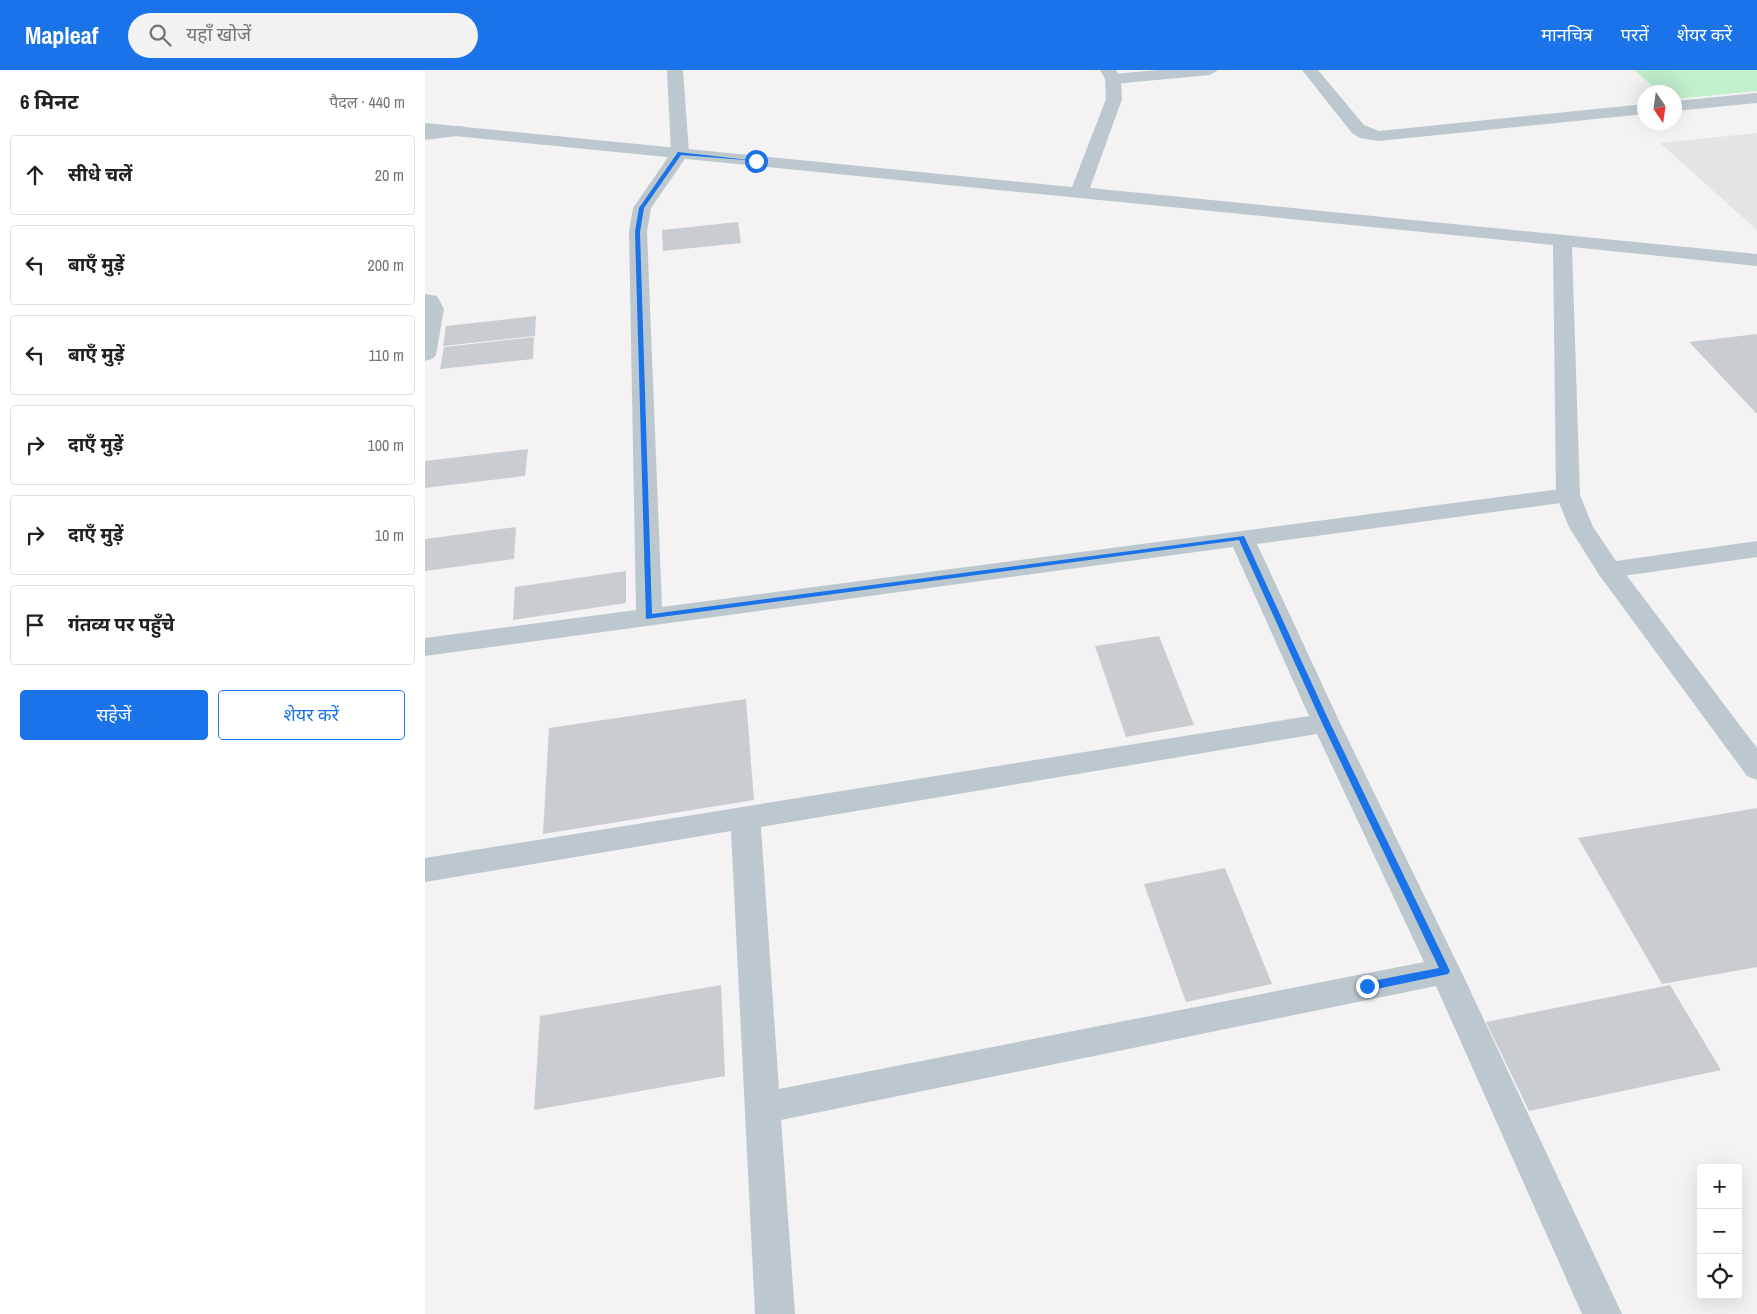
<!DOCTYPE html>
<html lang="hi">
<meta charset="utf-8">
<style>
:root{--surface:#fff;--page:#f2f2f2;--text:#202124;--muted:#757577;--line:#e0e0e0;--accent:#1a73e8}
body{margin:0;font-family:"Archivo Narrow","Noto Sans Devanagari",sans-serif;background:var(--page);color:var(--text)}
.controls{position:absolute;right:15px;bottom:15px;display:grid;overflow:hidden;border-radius:5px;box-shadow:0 5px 20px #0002}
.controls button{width:45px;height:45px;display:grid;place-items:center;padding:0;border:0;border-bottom:1px solid var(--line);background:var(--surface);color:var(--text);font:25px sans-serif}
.compass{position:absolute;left:1212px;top:15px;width:45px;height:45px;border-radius:50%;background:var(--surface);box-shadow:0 5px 20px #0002;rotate:167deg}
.stop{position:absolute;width:15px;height:15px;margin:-11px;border:4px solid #1a73e8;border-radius:50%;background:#fff}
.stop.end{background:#1a73e8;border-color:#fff;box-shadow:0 1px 5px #0008}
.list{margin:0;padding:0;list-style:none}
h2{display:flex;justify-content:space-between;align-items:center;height:65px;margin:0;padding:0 20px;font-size:21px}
h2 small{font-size:16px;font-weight:400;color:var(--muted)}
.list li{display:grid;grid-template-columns:32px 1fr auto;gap:15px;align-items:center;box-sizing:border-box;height:80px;margin:0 10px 10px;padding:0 10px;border:1px solid var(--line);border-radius:5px}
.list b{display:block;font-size:19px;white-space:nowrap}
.list em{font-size:16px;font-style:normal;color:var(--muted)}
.actions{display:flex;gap:10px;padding:15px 20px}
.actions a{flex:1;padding:11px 0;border:1px solid var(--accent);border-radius:5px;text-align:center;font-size:18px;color:var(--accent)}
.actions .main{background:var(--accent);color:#fff}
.icon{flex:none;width:28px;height:28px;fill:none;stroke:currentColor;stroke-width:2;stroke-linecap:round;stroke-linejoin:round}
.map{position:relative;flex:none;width:1332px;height:1244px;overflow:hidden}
header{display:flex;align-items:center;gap:30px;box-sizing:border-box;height:70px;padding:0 25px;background:var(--accent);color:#fff}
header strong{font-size:24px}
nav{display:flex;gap:28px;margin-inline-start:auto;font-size:18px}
.search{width:350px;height:45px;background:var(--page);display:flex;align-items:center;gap:12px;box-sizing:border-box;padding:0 18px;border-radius:28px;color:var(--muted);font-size:19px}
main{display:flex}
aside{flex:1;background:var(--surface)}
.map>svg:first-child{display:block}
</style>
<header>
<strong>Mapleaf</strong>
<div class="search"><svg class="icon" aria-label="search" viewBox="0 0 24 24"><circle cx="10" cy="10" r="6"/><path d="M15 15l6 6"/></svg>यहाँ खोजें</div>
<nav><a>मानचित्र</a><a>परतें</a><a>शेयर करें</a></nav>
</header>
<main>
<aside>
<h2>6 मिनट<small>पैदल · 440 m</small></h2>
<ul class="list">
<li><svg class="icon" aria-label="ahead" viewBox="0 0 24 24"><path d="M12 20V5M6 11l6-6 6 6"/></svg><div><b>सीधे चलें</b></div><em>20 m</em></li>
<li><svg class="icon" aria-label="left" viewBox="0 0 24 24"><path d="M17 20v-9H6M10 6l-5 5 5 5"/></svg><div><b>बाएँ मुड़ें</b></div><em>200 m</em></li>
<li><svg class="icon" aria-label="left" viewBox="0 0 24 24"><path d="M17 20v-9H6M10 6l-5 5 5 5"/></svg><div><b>बाएँ मुड़ें</b></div><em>110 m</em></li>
<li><svg class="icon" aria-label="right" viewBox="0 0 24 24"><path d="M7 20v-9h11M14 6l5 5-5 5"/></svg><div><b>दाएँ मुड़ें</b></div><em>100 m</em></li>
<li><svg class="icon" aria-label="right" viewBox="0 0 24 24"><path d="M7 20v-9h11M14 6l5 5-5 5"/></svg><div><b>दाएँ मुड़ें</b></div><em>10 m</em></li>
<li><svg class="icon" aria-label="arrive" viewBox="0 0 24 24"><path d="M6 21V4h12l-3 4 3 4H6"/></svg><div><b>गंतव्य पर पहुँचे</b></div></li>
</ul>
<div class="actions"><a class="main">सहेजें</a><a>शेयर करें</a></div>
</aside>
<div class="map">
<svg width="1332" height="1244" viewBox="0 0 1332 1244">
<rect width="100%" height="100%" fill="#f4f2f2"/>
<path fill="#e5e3e4" d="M1332,63V160L1235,73Z"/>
<path fill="#c1f0cd" d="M1209,0H1332V21L1250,29V22H1235Z"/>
<path fill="#c9cdd1" d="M313,152L316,173L238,181L237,160Z
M111,246L110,266L18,276L21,256Z
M1332,264V344L1264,272Z
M109,267L108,289L15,299L19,277Z
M103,379L100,406L0,418V391Z
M91,457L89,489L0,501V469Z
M201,501V533L88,550L90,517Z
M734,566L769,655L701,667L670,576Z
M321,629L329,730L118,764L124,658Z
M1332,738V897L1237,914L1153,768Z
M800,798L847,914L761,932L719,814Z
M296,915L300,1006L109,1040L115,946Z
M1245,915L1296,1000L1104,1041L1061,952Z"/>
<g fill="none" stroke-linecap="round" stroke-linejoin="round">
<path fill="#bdc8ce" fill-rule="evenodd" d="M242,0H258L264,83L226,138L222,162L237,537L1143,418L1151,420L1155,425L1151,430L1143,432L832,474L915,653L1036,901L1197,1244H1157L1011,916L356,1050L370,1244H330L306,761L0,812V788L884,646L808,477L0,586V568L211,540L204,162L208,138L246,83ZM892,664L999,892L354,1019L336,757Z
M733,0H793L785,5L688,14L680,9L688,4Z
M877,0H893L939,55L954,61L1220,34V44L954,71L935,68L927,63Z
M1332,23V33L1250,41V31Z
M34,56L40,57L42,61L40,65L0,70V60Z
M0,224L12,226L19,239L11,285L7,289L0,291Z
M1332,471V487L1184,508L1175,506L1171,500L1175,494L1184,492Z"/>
<path fill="#bdc8ce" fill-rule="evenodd" d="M675,0H691L696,9L697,29L665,118L1332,184V196L1147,177L1155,425L1168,457L1193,494L1332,678V710L1322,706L1175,506L1144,457L1131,425L1128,175L0,63V53L647,117L681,29L680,9Z"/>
</g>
<path fill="#1a73e8" d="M253,82L333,91L256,85L219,138L215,162L227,544L819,466L905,653L1025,901L1023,904L942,921L937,916L942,912L1014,898L897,653L814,470L221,549L210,162L214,138Z"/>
</svg>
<div class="controls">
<button>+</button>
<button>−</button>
<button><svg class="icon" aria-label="locate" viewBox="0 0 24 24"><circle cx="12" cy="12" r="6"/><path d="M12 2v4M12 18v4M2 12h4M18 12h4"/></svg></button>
</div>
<svg class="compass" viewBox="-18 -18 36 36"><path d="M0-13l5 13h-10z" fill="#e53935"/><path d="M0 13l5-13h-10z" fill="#757577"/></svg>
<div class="stop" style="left:331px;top:91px"></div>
<div class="stop end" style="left:942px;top:916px"></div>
</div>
</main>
